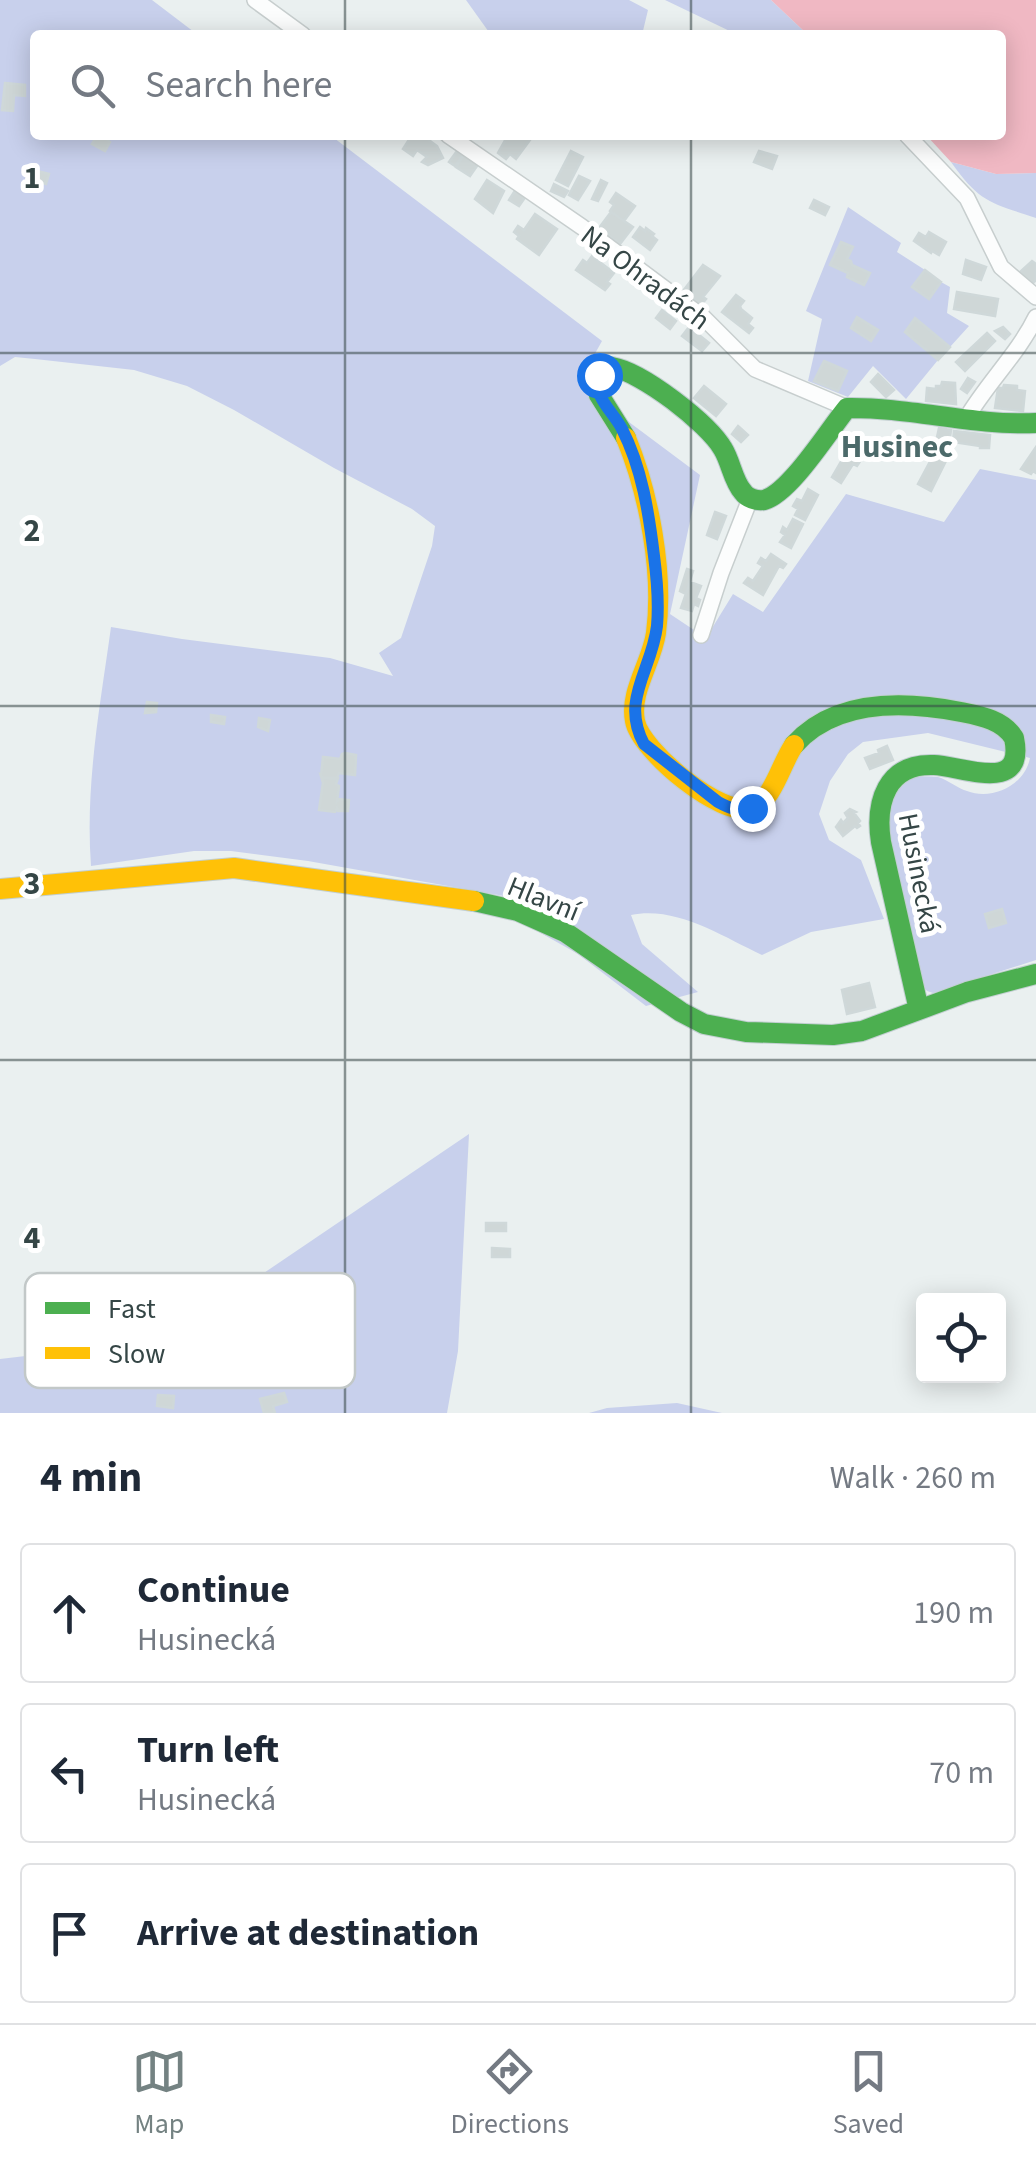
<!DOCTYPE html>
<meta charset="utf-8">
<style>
:root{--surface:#fff;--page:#f6f6f7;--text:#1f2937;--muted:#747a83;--line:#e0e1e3;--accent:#748282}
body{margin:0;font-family:"Source Sans 3",sans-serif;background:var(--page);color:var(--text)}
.controls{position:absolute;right:30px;bottom:30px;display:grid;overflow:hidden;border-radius:10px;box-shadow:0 5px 25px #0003}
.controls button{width:90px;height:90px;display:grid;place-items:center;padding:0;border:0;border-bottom:2px solid var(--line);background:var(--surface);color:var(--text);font:50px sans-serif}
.stop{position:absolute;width:30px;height:30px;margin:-22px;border:8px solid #1a73e8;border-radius:50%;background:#fff}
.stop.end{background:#1a73e8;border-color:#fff;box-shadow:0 2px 10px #0008}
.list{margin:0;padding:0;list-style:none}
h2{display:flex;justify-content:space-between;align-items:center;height:130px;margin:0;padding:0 40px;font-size:42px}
h2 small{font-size:32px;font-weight:400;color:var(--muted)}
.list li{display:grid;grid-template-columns:65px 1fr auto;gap:30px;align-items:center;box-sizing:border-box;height:140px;margin:0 20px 20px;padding:0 20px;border:2px solid var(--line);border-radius:10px}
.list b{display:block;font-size:38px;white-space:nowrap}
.list p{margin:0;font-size:32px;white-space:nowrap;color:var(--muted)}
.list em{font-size:32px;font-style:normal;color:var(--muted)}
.icon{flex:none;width:55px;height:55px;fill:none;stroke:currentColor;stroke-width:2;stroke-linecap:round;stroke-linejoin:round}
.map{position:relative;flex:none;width:1036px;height:1413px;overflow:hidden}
.search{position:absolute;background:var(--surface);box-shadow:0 5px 25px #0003;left:30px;right:30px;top:30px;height:110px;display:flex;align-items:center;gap:25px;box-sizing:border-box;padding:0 35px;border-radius:10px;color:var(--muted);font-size:38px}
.sheet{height:610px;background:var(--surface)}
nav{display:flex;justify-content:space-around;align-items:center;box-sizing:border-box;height:140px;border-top:2px solid var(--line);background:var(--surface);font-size:28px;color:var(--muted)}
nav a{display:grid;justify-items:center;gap:5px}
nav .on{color:var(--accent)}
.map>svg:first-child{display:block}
</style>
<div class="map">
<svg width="1036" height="1413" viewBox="0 0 1036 1413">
<rect width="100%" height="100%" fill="#eaf0f0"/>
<path fill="#c8d0ec" d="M0,0H152L198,35H35V135H330L602,341L578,384L700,475L670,614L706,638L733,594L763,612L846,494L944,522L980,469L1036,480V960L933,993L927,991L921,984L887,824C890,797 893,793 913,776C921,777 930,776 938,777C948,780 957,788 967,791C992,801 1025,785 1030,758L928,733L863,742L848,754L830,781L819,814L829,840L861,860L884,919L811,932L762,955C721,936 677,906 631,915L642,944L698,992L646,1006L578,954L523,923L504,896L308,861L231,851H194L91,866C85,785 100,707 111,627L182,639L330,658L393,676L379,653L401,638L432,546L435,526L412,509L334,468L234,410L187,386L134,370L35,359L15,357L0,366Z
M466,0H629L648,10L642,35H491Z
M665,0H771L808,35H738Z
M951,162L996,174L1036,173V218C991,203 980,203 951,162Z
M848,207L901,243L897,252L925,270L913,287L928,299L941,282L950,287L947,313L969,326L950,347L915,318L905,332L938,360L906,399L873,366L848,397L808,381L822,319L806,311Z
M469,1134L458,1351L447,1413H0V1359L136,1343L193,1321Z
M677,1403L722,1413H589L607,1408Z"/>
<path fill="#f0b8c3" d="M771,0H1036V173L996,174L951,162L926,135H1001V35H808Z"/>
<path fill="#cfd7d7" stroke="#cfd8d9" stroke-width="2.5" d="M5,83L25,85V96L14,95L13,111L2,110Z
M94,135L107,137L106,139L110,142L105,151L92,144L95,139L92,137Z
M412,135H422L437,146L443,158L428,165L422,162L427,157L417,150L413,156L403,149Z
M508,135L533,136L516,159L510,154L506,159L498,153Z
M457,151L463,155L455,166L449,162Z
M571,151L583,157L568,186L556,180Z
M759,151L777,156L772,169L754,162Z
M465,153L479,163L470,176L456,167Z
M37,171L49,174L46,184L35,181Z
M579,176L590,181L578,200L569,195Z
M487,180L504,191L493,213L475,199Z
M601,180L607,183L598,201L592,199Z
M554,184L568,191L564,197L551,191Z
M516,189L526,196L519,206L509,200Z
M616,193L635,206L624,221L610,211L614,205L610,202Z
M814,200L829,207L825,215L810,208Z
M611,212L633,227L620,244L599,228Z
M535,214L557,229L539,255L517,239L519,236L514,232L518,226L524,230Z
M640,227L645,231L646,228L654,234L652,236L657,240L650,250L633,237Z
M929,232L946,242L939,255L932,251L931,253L914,241L919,233L926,237Z
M841,242L853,247L847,259L851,261L852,265L870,273L864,285L847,277L848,273L830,265Z
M592,256L614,273L607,282L610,284L605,290L576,270L583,260L587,263Z
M966,260L986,267L981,280L963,274Z
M1032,261L1036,264V280L1032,284L1020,272Z
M703,265L720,276L703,297L706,299L701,305L683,291Z
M925,270L941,282L929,299L912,287Z
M957,292L998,299L995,316L954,309Z
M736,295L744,301L740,306L741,309L752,318L748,324L753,328L749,333L722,312Z
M662,310L676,321L670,329L656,318Z
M857,317L878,330L871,341L851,328Z
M915,318L950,347L938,360L905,332Z
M689,327L709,343L702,351L682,336Z
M1003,327L1010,334L1005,339L995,331Z
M987,333L995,341L965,371L956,362Z
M824,361L847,371L838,391L814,381Z
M878,374L894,390L886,397L871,382Z
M968,378L975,382L967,393L961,389Z
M942,382L955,383L956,404L926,401L927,388L936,389V386H941Z
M1004,385L1017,386V390L1025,391L1023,411L995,408L998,388H1003Z
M704,386L726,404L716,416L694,398Z
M738,426L748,435L741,442L732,434Z
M939,428L951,430L947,459L933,456Z
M954,431L990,435L989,448H980V446L953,442Z
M853,441L863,447L857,457L861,460L857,466L853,464L841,483L832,477Z
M1036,447V473L1033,471L1031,474L1021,469Z
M933,456L947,459L931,491L918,484Z
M808,489L818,495L805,520L795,515L798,509L793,506L797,499L802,501Z
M715,512L726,516L717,539L707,535Z
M793,519L803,524L791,548L780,542L785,535L781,532L783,527L787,530Z
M771,554L786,564L783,568L779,566L763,595L744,583L748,578L753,581L763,566L758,563L761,558L766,561Z
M687,569L693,571L686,594L680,591Z
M690,582L701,586L696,598L700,600L698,606L694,604L692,611L681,608Z
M147,702L157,703L156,712L145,713Z
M211,715L225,717L224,724L211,722Z
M259,718L270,720L268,731L258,727Z
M887,746L893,760L870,769L865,758L879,753L878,750Z
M345,753L356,755L355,775L339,773L336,779L323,778L321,776L323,757L340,759L342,754Z
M321,776L323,778H338L336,784L339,786L337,801L339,799L349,800L348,811H338L337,808L335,812L319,810L323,783Z
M850,809L856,812L854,813L860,821L858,823L860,826L857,828L855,826L843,836L836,827L841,820L843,823L848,818L845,813Z
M1002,909L1006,923L989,928L985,914Z
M869,983L875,1007L847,1014L842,990Z
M486,1223H506V1231H486Z
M492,1248L510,1249V1257H492Z
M300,1273L306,1281L296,1288L290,1280Z
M284,1393L287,1402L273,1406L275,1413H264L260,1399Z
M158,1395L174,1396L173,1408L157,1406Z"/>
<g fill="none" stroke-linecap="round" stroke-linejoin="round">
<g stroke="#c7cece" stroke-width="18">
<path id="street" d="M255,0L303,35
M448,135L582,227L704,318L755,369L847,408
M907,135L967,198L1001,267L1036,297
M966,419C987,383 1018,354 1036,317
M701,635L721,573L750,499"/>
</g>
<g stroke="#c2cfd1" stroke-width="22">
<path id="fast" d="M626,438L599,395L597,386L599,375L612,367C642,372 708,423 723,449C731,462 733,481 743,492C747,498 756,501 764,500C790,493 829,430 847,408C911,407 972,426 1036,423
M794,745C835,699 905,701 961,712C981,716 1003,720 1014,738C1026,795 962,766 934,765C886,763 875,803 881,842L919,1010
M474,901L518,911L565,932L681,1012L704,1024L746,1032L833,1035L862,1031L967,992L1036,974"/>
</g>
<g stroke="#c2cfd1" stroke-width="22">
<path id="slow" d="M626,438C649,494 664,572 656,633C652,662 629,692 635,721C640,750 722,819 752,808C774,799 781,763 794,745
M0,889L234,868L474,901"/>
</g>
<use href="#street" stroke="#fcfdfd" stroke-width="15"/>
<use href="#fast" stroke="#4caf50" stroke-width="20"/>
<use href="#slow" stroke="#ffc107" stroke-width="20"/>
</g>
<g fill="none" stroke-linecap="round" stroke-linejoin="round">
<path stroke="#1a73e8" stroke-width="12" d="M599,375C592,397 613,411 622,429C642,468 649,514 654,556C657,579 659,603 657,626C652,670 620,700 644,744L718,802C729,808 738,812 752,808"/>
</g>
<path fill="none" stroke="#354646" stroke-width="2.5" stroke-opacity="0.55" d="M345,0V35M691,0V35M345,135V1413M691,135V1413M0,353H1036M0,706H1036M0,1060H1036"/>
<g text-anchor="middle" stroke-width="10" stroke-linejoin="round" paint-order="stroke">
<g font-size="28" fill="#354646" stroke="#fff">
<text transform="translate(646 277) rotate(37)" y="10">Na Ohradách</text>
<text transform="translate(920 873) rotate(79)" y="10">Husinecká</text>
<text transform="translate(544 898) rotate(22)" y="10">Hlavní</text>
</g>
<g font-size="32" font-weight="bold" fill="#4c6a6a" stroke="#fff">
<text x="897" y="457">Husinec</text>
</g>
</g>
<rect x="25" y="1273" width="330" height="115" rx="15" fill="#fff" stroke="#c2c8c8" stroke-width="2.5"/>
<rect x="45" y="1302" width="45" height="12" fill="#4caf50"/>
<rect x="45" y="1347" width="45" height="12" fill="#ffc107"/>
<g font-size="28" fill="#354646">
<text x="108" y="1318">Fast</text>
<text x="108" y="1363">Slow</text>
</g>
<g font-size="32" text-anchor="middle" font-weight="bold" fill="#354646" stroke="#fff" stroke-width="10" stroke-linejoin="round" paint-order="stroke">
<text x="32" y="188">1</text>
<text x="32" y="541">2</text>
<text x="32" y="894">3</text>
<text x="32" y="1248">4</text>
</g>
</svg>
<div class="controls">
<button><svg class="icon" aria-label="locate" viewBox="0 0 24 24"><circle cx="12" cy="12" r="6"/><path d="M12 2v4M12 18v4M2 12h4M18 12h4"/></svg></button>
</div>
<div class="stop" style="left:599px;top:375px"></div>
<div class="stop end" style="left:752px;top:808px"></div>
<div class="search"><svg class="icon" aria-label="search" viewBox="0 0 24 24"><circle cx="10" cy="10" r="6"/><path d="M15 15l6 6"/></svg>Search here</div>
</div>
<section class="sheet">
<h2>4 min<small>Walk · 260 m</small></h2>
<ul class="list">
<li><svg class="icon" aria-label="ahead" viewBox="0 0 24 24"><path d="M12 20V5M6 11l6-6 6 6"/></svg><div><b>Continue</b><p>Husinecká</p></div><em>190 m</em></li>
<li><svg class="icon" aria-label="left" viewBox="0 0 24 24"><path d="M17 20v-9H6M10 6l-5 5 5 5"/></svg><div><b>Turn left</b><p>Husinecká</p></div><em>70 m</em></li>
<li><svg class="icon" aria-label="arrive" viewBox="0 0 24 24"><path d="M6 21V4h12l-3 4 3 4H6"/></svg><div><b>Arrive at destination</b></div></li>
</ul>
</section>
<nav>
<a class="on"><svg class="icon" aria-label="map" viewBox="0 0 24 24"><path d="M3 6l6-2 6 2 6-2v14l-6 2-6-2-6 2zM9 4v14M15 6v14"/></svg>Map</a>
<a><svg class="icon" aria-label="directions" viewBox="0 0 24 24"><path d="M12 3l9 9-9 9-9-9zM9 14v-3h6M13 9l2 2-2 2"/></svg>Directions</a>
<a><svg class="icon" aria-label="saved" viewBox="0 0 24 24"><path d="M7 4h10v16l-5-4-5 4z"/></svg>Saved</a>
</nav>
